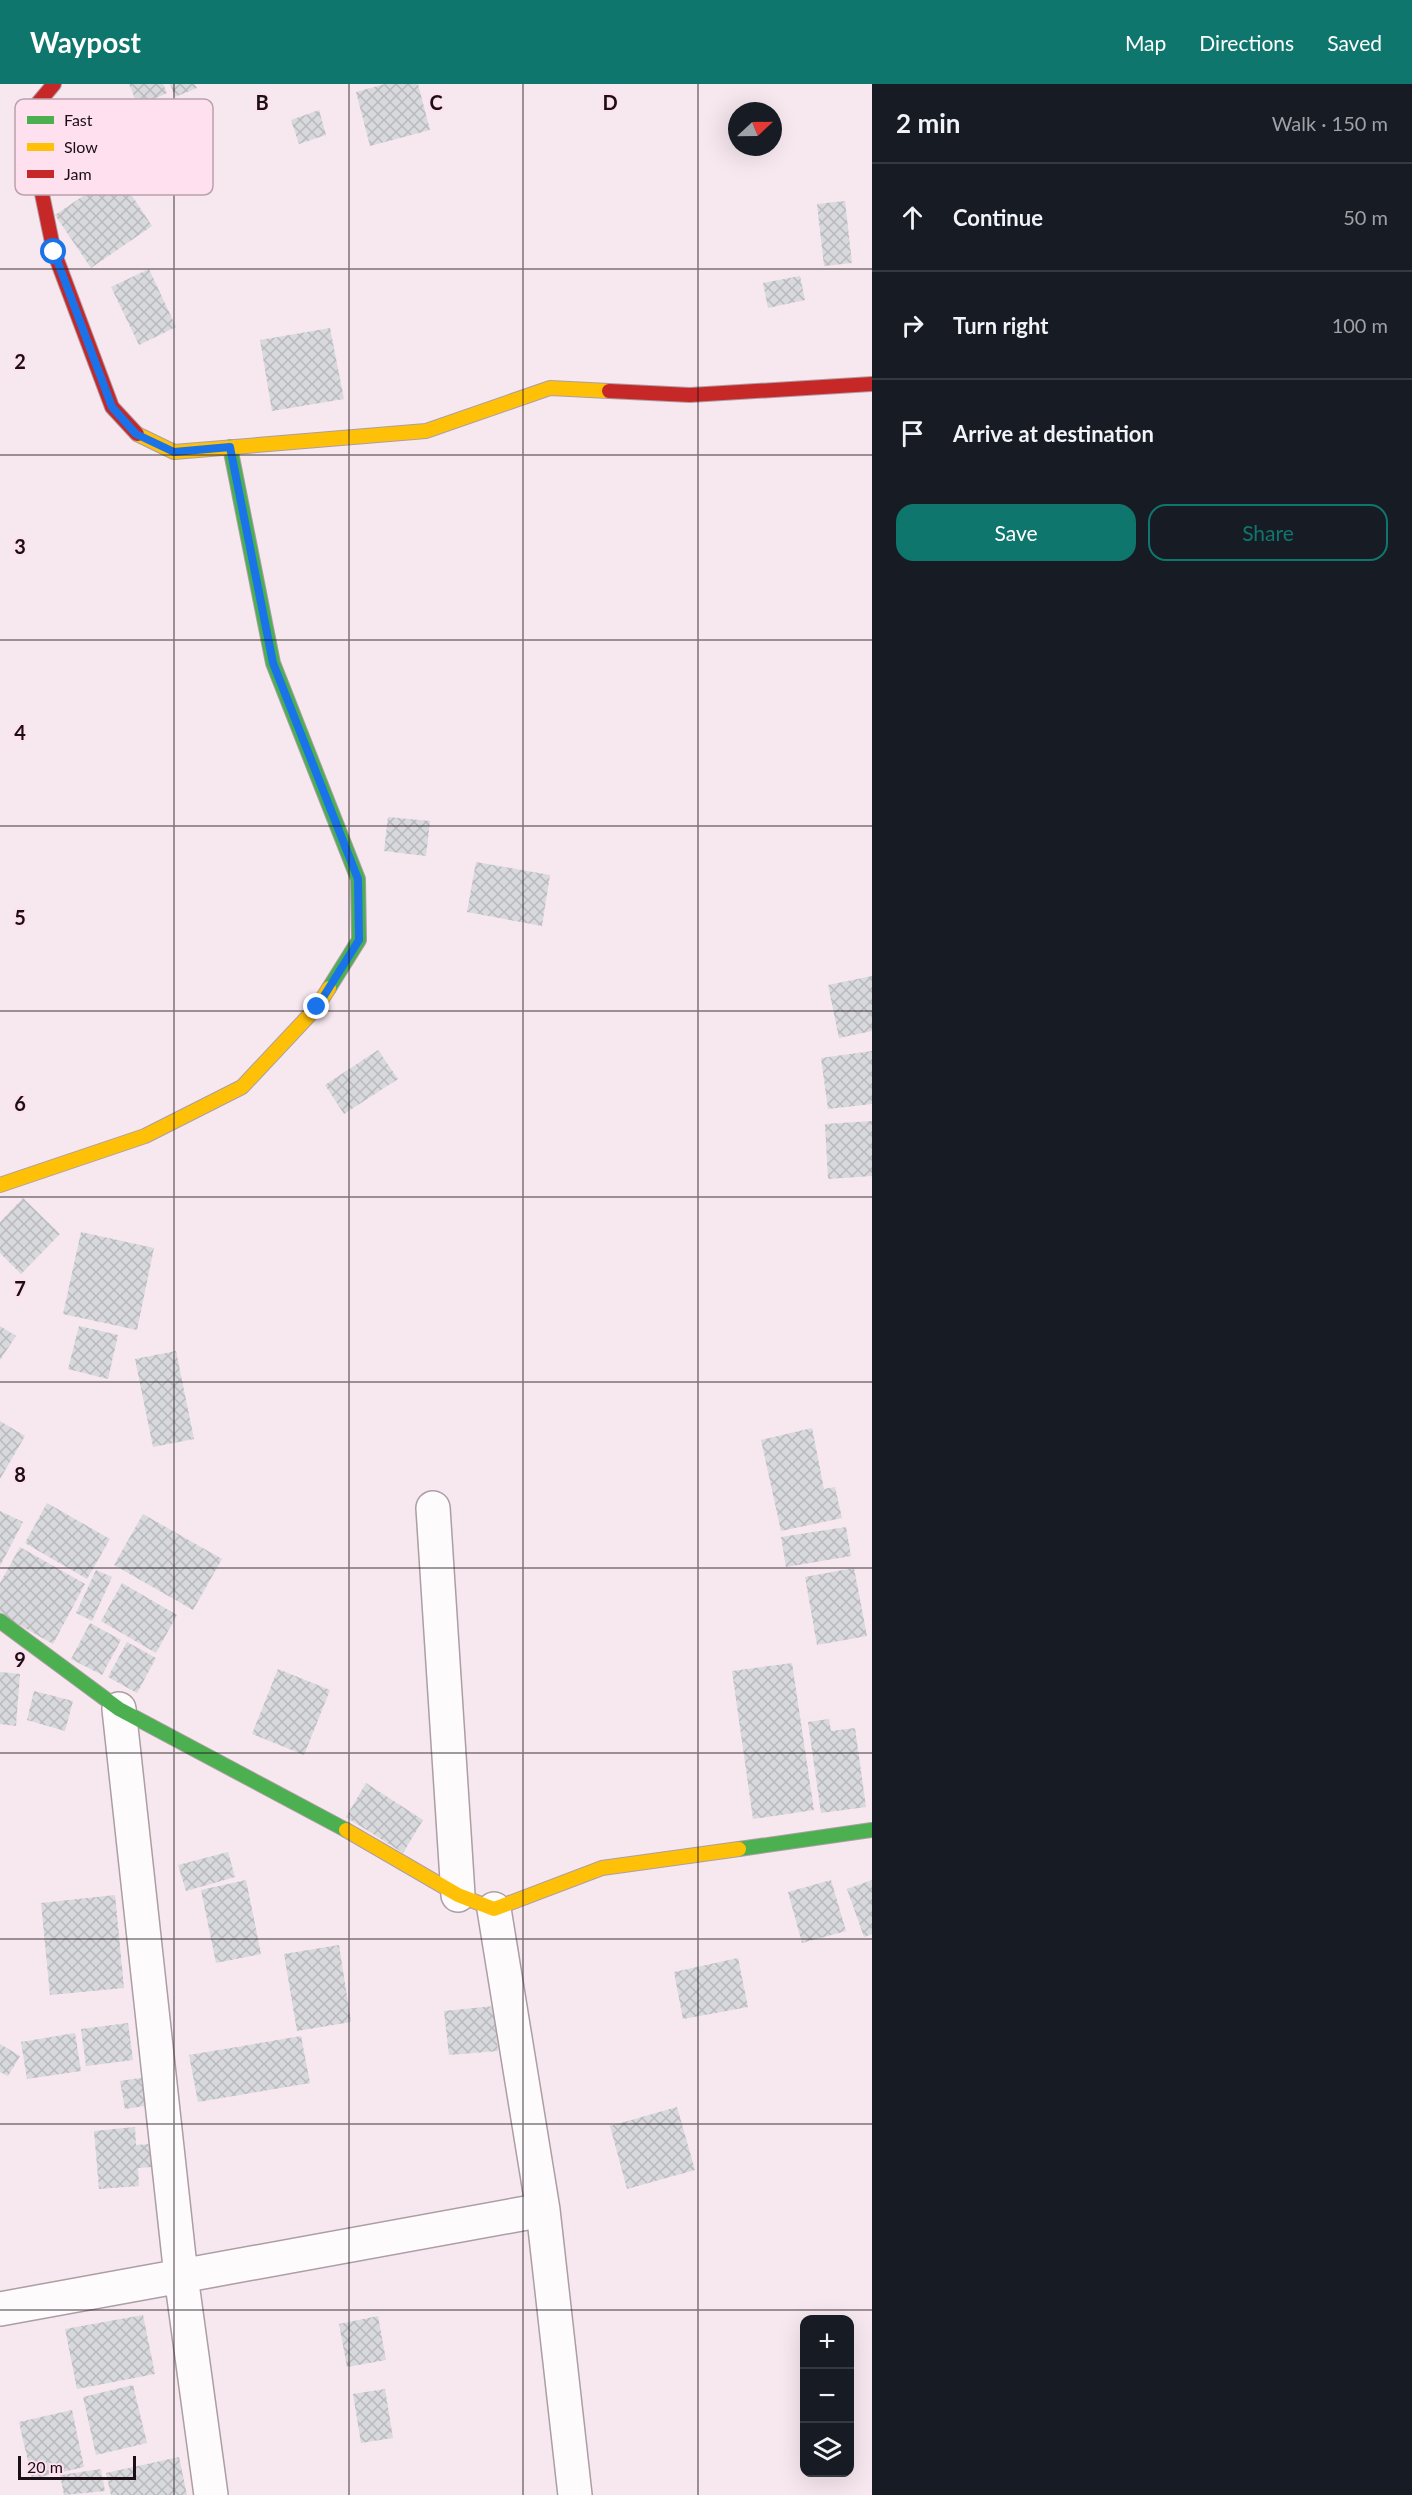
<!DOCTYPE html>
<meta charset="utf-8">
<style>
:root{--surface:#171b24;--page:#242831;--text:#f1f3f6;--muted:#9ea1a6;--line:#363941;--accent:#0f766e}
body{margin:0;font-family:Lato,sans-serif;background:var(--page);color:var(--text)}
.controls{position:absolute;right:18px;bottom:18px;display:grid;overflow:hidden;border-radius:12px;box-shadow:0 6px 24px #0002}
.controls button{width:54px;height:54px;display:grid;place-items:center;padding:0;border:0;border-bottom:2px solid var(--line);background:var(--surface);color:var(--text);font:30px sans-serif}
.compass{position:absolute;left:728px;top:18px;width:54px;height:54px;border-radius:50%;background:var(--surface);box-shadow:0 6px 24px #0002;rotate:68deg}
.scale{position:absolute;left:18px;bottom:15px;width:118px;box-sizing:border-box;padding-left:6px;border:3px solid #1b0f15;border-top:0;font-size:16px;line-height:21px;white-space:nowrap;color:#1b0f15;-webkit-text-stroke:4px #fee0ee;paint-order:stroke}
.stop{position:absolute;width:18px;height:18px;margin:-14px;border:4px solid #1a73e8;border-radius:50%;background:#fff}
.stop.end{background:#1a73e8;border-color:#fff;box-shadow:0 2px 6px #0008}
.list{margin:0;padding:0;list-style:none}
h2{display:flex;justify-content:space-between;align-items:center;height:78px;margin:0;padding:0 24px;font-size:26px}
h2 small{font-size:20px;font-weight:400;color:var(--muted)}
.list li{display:grid;grid-template-columns:39px 1fr auto;gap:18px;align-items:center;box-sizing:border-box;height:108px;padding:0 24px;border-top:2px solid var(--line)}
.list b{display:block;font-size:22px;white-space:nowrap}
.list em{font-size:20px;font-style:normal;color:var(--muted)}
.actions{display:flex;gap:12px;padding:18px 24px}
.actions a{flex:1;padding:14px 0;border:2px solid var(--accent);border-radius:18px;text-align:center;font-size:21px;color:var(--accent)}
.actions .main{background:var(--accent);color:#fff}
.icon{flex:none;width:33px;height:33px;fill:none;stroke:currentColor;stroke-width:2;stroke-linecap:round;stroke-linejoin:round}
.map{position:relative;flex:none;width:872px;height:2411px;overflow:hidden}
header{display:flex;align-items:center;gap:36px;box-sizing:border-box;height:84px;padding:0 30px;background:var(--accent);color:#fff}
header strong{font-size:28px}
nav{display:flex;gap:33px;margin-inline-start:auto;font-size:21px}
main{display:flex}
aside{flex:1;background:var(--surface)}
.map>svg:first-child{display:block}
</style>
<header>
<strong>Waypost</strong>
<nav><a>Map</a><a>Directions</a><a>Saved</a></nav>
</header>
<main>
<div class="map">
<svg width="872" height="2411" viewBox="0 0 872 2411">
<defs>
<pattern id="building-cross-hatch" width="8" height="8" patternUnits="userSpaceOnUse" patternTransform="scale(1.5)"><rect width="8" height="8" fill="#d8d9dd"/><path d="M0 0l8 8M0 8l8-8" fill="none" stroke="#b9b9bd"/></pattern>
</defs>
<rect width="100%" height="100%" fill="#f7e7ef"/>
<path fill="url(#building-cross-hatch)" d="M129,0H163L167,9L138,22Z
M170,0H195L197,4L175,13Z
M385,0H418L430,46L370,62L356,8Z
M319,26L326,51L299,60L291,36Z
M117,89L152,142L91,184L55,131Z
M845,117L852,179L824,182L817,120Z
M149,185L176,243L139,261L111,203Z
M800,192L805,216L768,224L763,199Z
M330,244L344,315L272,327L260,256Z
M388,733L430,737L426,772L384,767Z
M476,778L550,791L542,842L467,828Z
M872,892V947L839,954L828,901Z
M378,966L398,995L344,1030L325,1001Z
M872,967V1020L828,1025L821,974Z
M872,1037V1092L828,1095L825,1040Z
M23,1114L60,1150L21,1190L0,1169V1138Z
M81,1148L154,1164L137,1246L63,1230Z
M0,1242L16,1252L0,1276Z
M79,1242L118,1251L108,1295L68,1285Z
M176,1267L194,1355L153,1363L135,1275Z
M0,1337L25,1352L0,1395Z
M812,1344L824,1405L835,1403L842,1434L781,1447L761,1356Z
M47,1419L110,1455L87,1495L25,1459Z
M0,1427L23,1438L0,1482Z
M143,1430L222,1475L193,1526L114,1481Z
M846,1443L851,1472L786,1483L781,1453Z
M20,1463L85,1500L53,1560L0,1530V1499Z
M854,1484L867,1552L817,1561L805,1493Z
M96,1486L112,1493L92,1537L76,1529Z
M122,1499L177,1531L156,1569L101,1537Z
M90,1539L121,1556L102,1591L71,1575Z
M127,1558L156,1574L137,1609L108,1593Z
M792,1579L814,1726L753,1735L732,1587Z
M278,1585L330,1606L304,1671L252,1650Z
M0,1588L20,1590L16,1642L0,1640Z
M34,1607L73,1617L65,1647L27,1636Z
M829,1635L831,1647L855,1644L866,1723L821,1729L808,1638Z
M366,1699L423,1736L403,1769L346,1733Z
M228,1768L235,1793L186,1807L178,1781Z
M246,1796L261,1870L216,1879L201,1806Z
M831,1796L846,1847L802,1859L788,1808Z
M872,1796V1850L864,1853L847,1805Z
M115,1811L124,1904L50,1911L41,1819Z
M339,1861L351,1938L297,1947L284,1870Z
M738,1874L748,1923L683,1935L674,1888Z
M494,1922L498,1967L449,1971L444,1927Z
M128,1939L133,1976L86,1982L81,1945Z
M75,1949L81,1987L27,1995L21,1958Z
M301,1952L310,1999L198,2018L189,1971Z
M0,1960L20,1972L8,1992L0,1988Z
M147,1993L151,2021L125,2025L120,1997Z
M677,2023L695,2086L627,2105L610,2042Z
M135,2043L136,2061L150,2060L152,2083L138,2084L139,2102L99,2105L94,2047Z
M143,2231L155,2290L77,2305L65,2245Z
M378,2232L386,2276L347,2283L339,2240Z
M133,2301L147,2359L96,2371L83,2313Z
M385,2305L393,2354L361,2359L353,2310Z
M72,2326L84,2383L32,2395L19,2338Z
M179,2373L187,2411H111L106,2389Z
M101,2385L105,2407L64,2411L60,2391Z"/>
<g fill="none" stroke-linecap="round" stroke-linejoin="round">
<g stroke="#ac9ea5" stroke-width="36">
<path id="street" d="M433,1424L458,1811
M119,1625L181,2192L211,2411
M494,1825L543,2126L575,2411
M0,2225L543,2126"/>
</g>
<g stroke="#ac9ea5" stroke-width="16">
<path id="fast" d="M230,363L273,579L358,795L359,856L329,904
M0,1537L119,1625L346,1746
M739,1765L872,1746"/>
</g>
<g stroke="#ac9ea5" stroke-width="16">
<path id="slow" d="M137,350L174,368L426,347L550,304L609,307
M0,1101L145,1052L242,1003L317,923L329,904
M346,1746L458,1811L494,1825L602,1784L739,1765"/>
</g>
<g stroke="#ac9ea5" stroke-width="16">
<path id="jam" d="M54,0L38,19L30,52L54,168L112,323L137,350
M609,307L690,311L872,300"/>
</g>
<use href="#street" stroke="#fefbfd" stroke-width="33"/>
<use href="#fast" stroke="#4caf50" stroke-width="14"/>
<use href="#slow" stroke="#ffc107" stroke-width="14"/>
<use href="#jam" stroke="#c62828" stroke-width="14"/>
</g>
<g fill="none" stroke-linecap="round" stroke-linejoin="round">
<path stroke="#1a73e8" stroke-width="8" d="M54,168L112,323L136,350L174,368L230,363L273,579L358,795L359,856L317,923"/>
</g>
<path fill="none" stroke="#1b0f15" stroke-width="1.5" stroke-opacity="0.55" d="M174,0V2411M349,0V2411M523,0V2411M698,0V2411M0,185H872M0,371H872M0,556H872M0,742H872M0,927H872M0,1113H872M0,1298H872M0,1484H872M0,1669H872M0,1855H872M0,2040H872M0,2226H872"/>
<rect x="15" y="15" width="198" height="96" rx="9" fill="#fee0ee" stroke="#baa1ad" stroke-width="1.5"/>
<rect x="27" y="32" width="27" height="8" fill="#4caf50"/>
<rect x="27" y="59" width="27" height="8" fill="#ffc107"/>
<rect x="27" y="86" width="27" height="8" fill="#c62828"/>
<g font-size="16" fill="#1b0f15">
<text x="64" y="42">Fast</text>
<text x="64" y="69">Slow</text>
<text x="64" y="96">Jam</text>
</g>
<g font-size="20" text-anchor="middle" font-weight="bold" fill="#1b0f15" stroke="#fee0ee" stroke-width="4.5" stroke-linejoin="round" paint-order="stroke">
<text x="262" y="26">B</text>
<text x="436" y="26">C</text>
<text x="610" y="26">D</text>
<text x="20" y="285">2</text>
<text x="20" y="470">3</text>
<text x="20" y="656">4</text>
<text x="20" y="841">5</text>
<text x="20" y="1027">6</text>
<text x="20" y="1212">7</text>
<text x="20" y="1398">8</text>
<text x="20" y="1583">9</text>
</g>
</svg>
<div class="controls">
<button>+</button>
<button>−</button>
<button><svg class="icon" aria-label="layers" viewBox="0 0 24 24"><path d="M12 4l9 5-9 5-9-5zM3 14l9 5 9-5"/></svg></button>
</div>
<svg class="compass" viewBox="-18 -18 36 36"><path d="M0-13l5 13h-10z" fill="#e53935"/><path d="M0 13l5-13h-10z" fill="#9ea1a6"/></svg>
<div class="scale">20 m</div>
<div class="stop" style="left:54px;top:168px"></div>
<div class="stop end" style="left:317px;top:923px"></div>
</div>
<aside>
<h2>2 min<small>Walk · 150 m</small></h2>
<ul class="list">
<li><svg class="icon" aria-label="ahead" viewBox="0 0 24 24"><path d="M12 20V5M6 11l6-6 6 6"/></svg><div><b>Continue</b></div><em>50 m</em></li>
<li><svg class="icon" aria-label="right" viewBox="0 0 24 24"><path d="M7 20v-9h11M14 6l5 5-5 5"/></svg><div><b>Turn right</b></div><em>100 m</em></li>
<li><svg class="icon" aria-label="arrive" viewBox="0 0 24 24"><path d="M6 21V4h12l-3 4 3 4H6"/></svg><div><b>Arrive at destination</b></div></li>
</ul>
<div class="actions"><a class="main">Save</a><a>Share</a></div>
</aside>
</main>
